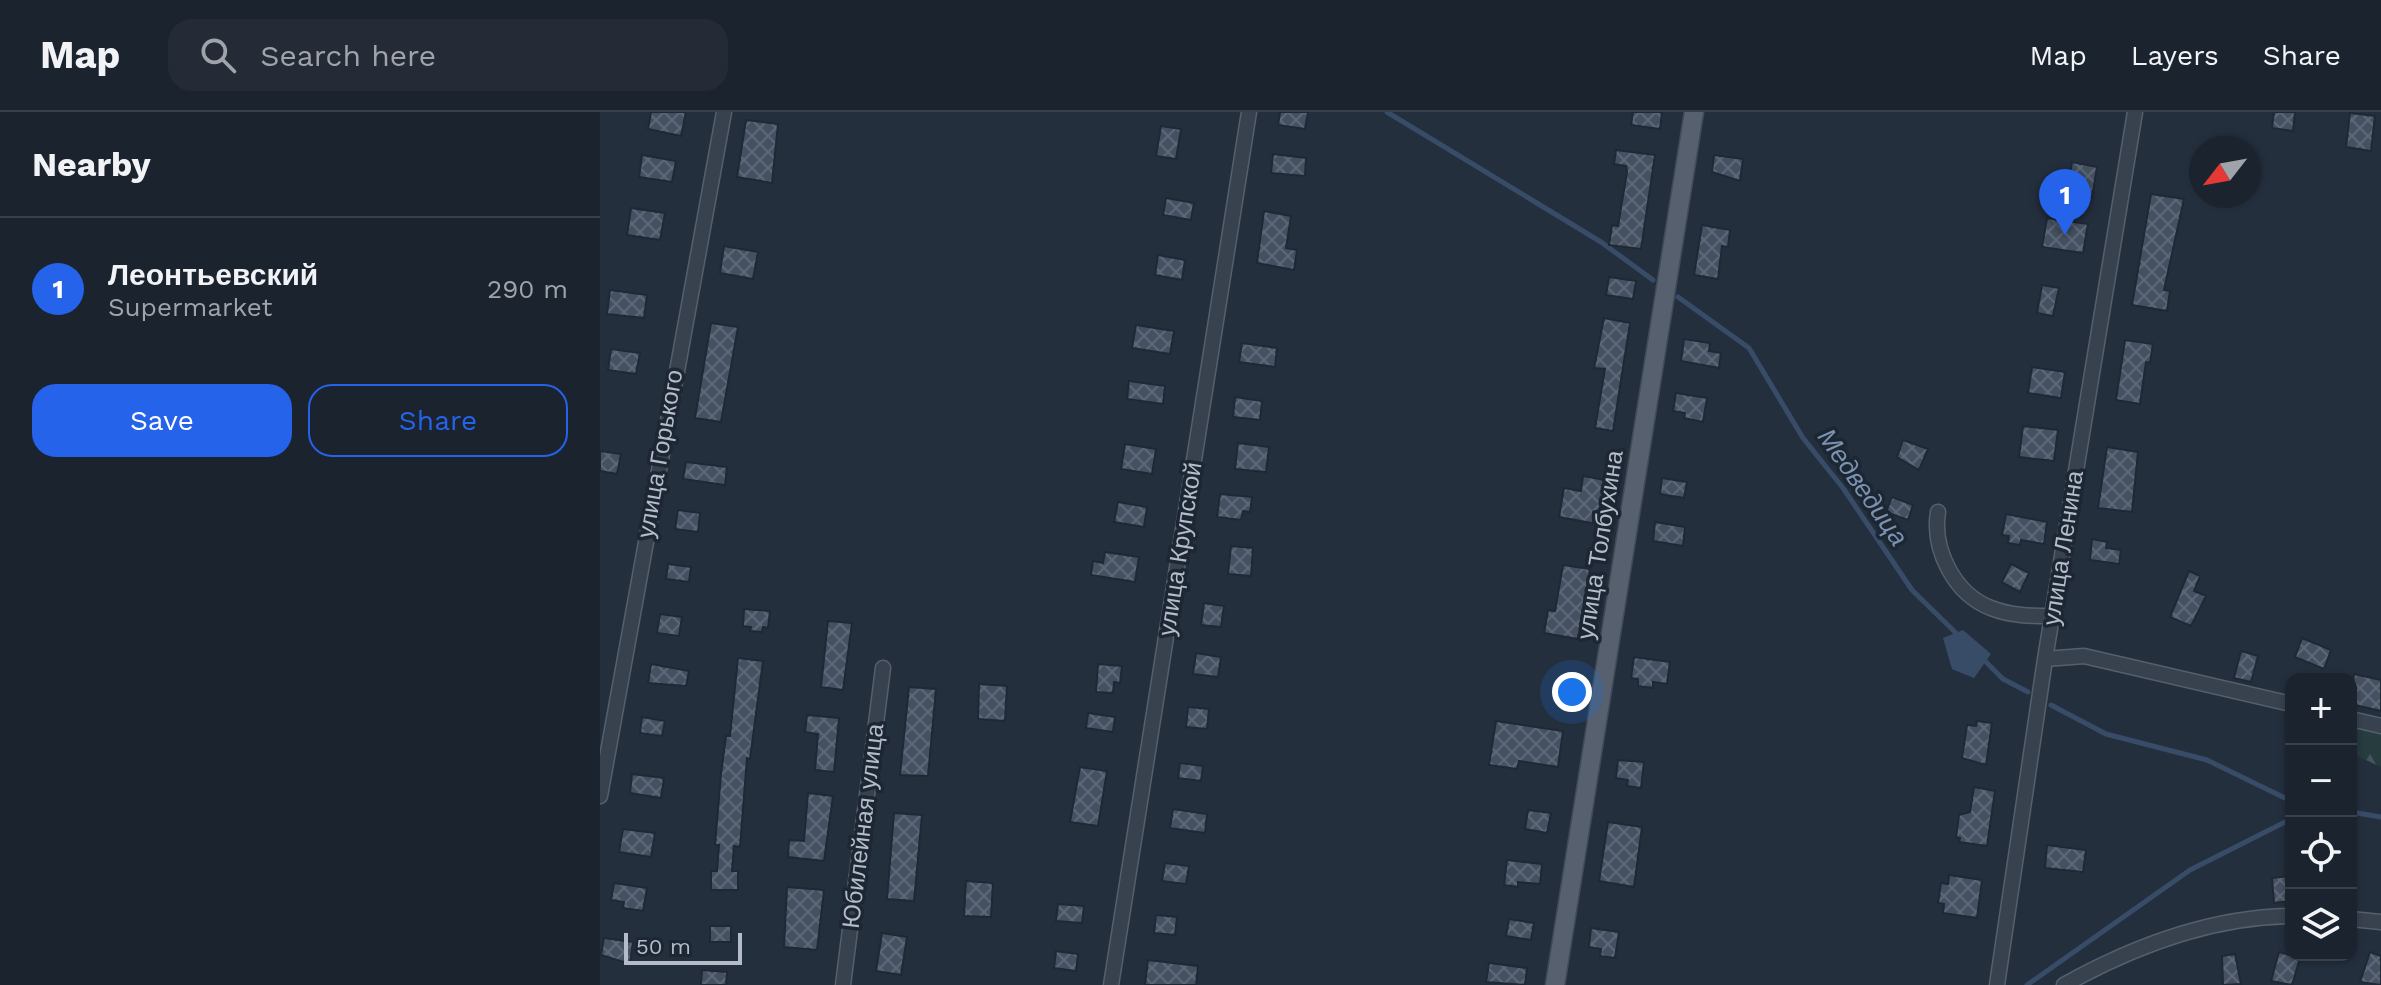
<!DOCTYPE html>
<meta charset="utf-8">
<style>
:root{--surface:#1b232e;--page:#242b36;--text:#f1f3f6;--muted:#a0a4aa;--line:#39404a;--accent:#2563eb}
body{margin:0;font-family:"Work Sans",sans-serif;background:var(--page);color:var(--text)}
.controls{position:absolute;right:24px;bottom:24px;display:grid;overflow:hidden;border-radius:16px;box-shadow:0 2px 6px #0004}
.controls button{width:72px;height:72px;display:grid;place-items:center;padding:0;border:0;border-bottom:2px solid var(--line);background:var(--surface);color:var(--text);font:40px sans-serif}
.compass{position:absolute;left:1589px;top:24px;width:72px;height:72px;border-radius:50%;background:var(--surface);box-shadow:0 2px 6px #0004;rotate:239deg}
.scale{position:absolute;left:24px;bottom:20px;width:118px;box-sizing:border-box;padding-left:8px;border:4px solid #b4bcc9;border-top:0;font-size:22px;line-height:28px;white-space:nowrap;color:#b4bcc9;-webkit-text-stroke:6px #1d2633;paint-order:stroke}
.you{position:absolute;left:972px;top:580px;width:28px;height:28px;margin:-20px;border:6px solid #fff;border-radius:50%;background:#1a73e8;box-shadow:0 0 0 12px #1a73e833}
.badge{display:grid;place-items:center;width:52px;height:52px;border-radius:50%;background:var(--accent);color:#fff;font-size:26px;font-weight:700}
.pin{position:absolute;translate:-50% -66px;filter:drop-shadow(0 2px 4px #0008)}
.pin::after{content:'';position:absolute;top:42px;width:28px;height:24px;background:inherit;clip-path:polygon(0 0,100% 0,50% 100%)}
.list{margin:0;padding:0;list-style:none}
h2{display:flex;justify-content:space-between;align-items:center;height:104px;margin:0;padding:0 32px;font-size:34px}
h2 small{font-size:26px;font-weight:400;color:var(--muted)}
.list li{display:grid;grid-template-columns:52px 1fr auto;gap:24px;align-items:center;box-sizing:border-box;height:144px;padding:0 32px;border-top:2px solid var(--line)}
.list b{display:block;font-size:30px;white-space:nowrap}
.list p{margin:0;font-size:26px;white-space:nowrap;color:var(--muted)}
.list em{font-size:26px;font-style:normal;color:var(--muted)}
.actions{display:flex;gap:16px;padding:24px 32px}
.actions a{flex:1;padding:18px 0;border:2px solid var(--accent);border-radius:24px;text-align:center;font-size:28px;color:var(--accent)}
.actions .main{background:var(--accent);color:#fff}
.icon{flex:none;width:44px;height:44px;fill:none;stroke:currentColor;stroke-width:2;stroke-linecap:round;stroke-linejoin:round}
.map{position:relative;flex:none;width:1781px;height:873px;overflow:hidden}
header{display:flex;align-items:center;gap:48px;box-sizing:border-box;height:112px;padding:0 40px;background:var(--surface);border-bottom:2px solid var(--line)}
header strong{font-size:38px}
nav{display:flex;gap:44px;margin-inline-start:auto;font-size:28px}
.search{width:560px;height:72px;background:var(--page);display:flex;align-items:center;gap:20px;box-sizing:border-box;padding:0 28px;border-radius:24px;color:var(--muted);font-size:30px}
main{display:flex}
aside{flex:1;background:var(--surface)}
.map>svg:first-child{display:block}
</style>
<header>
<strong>Map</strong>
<div class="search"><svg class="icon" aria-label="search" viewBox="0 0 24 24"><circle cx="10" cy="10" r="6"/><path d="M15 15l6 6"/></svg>Search here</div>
<nav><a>Map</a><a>Layers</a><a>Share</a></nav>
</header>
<main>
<aside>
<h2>Nearby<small></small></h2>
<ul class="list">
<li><span class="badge">1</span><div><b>Леонтьевский</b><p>Supermarket</p></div><em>290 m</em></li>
</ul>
<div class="actions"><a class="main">Save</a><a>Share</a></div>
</aside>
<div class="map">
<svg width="1781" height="873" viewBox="0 0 1781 873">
<defs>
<pattern id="forest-firs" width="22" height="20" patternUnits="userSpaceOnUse" patternTransform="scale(2)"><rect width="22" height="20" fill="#263c3f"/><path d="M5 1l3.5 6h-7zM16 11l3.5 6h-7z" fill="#435659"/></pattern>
<pattern id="building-cross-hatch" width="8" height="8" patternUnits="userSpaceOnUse" patternTransform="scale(2)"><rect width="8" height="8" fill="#455162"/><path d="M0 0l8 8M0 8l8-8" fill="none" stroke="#5d6877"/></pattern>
</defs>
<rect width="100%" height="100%" fill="#242f3e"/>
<path fill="url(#forest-firs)" d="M1751,611L1781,618V655L1751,641Z"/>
<path fill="#394c67" d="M1363,518L1391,542L1374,566L1352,557L1343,526Z"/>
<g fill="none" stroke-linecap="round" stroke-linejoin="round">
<path stroke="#394c67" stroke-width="5" d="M787,0L1001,130L1053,168
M1078,185L1149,236L1203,326L1243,376L1312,478L1360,525
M1382,546L1403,567L1428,580
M1451,593L1506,622L1607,648L1691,689
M1751,700L1781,705
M1427,873L1590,758L1691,707"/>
</g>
<path fill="url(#building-cross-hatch)" stroke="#1f2835" stroke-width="2" d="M51,0H86L81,24L48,17Z
M680,0H708L705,17L678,13Z
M1033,0H1062L1060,17L1031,13Z
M1674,0H1695L1693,19L1672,16Z
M1750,1L1775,4L1771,39L1746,35Z
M146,8L178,12L172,71L137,65Z
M561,14L581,17L576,47L556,44Z
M1016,38L1055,43L1041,137L1009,133L1012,113L1018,114L1027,60L1026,54L1014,52Z
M673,42L706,46L705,64L671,61Z
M42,43L76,49L72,70L39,65Z
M1114,43L1143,47L1140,69L1112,60Z
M1472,50L1497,55L1492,85L1467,81Z
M1551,82L1584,87L1564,178L1570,179L1567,199L1532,193Z
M566,86L594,91L591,108L563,103Z
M31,96L65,101L60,128L27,123Z
M664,99L691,104L686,136L697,138L694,158L657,151Z
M1447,106L1488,112L1483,141L1442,135Z
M1102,113L1130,118L1128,135L1122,134L1118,167L1094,163Z
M124,134L158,140L153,167L120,161Z
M558,143L585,148L582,168L555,163Z
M1009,165L1036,169L1033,187L1006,183Z
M1442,173L1459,176L1453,204L1437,201Z
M10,178L47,183L44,206L7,202Z
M1004,206L1030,211L1013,319L995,316L1005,257L994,256Z
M111,211L138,215L121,310L95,306Z
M536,213L574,219L570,242L532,236Z
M1084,227L1110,231L1109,239L1121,241L1119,256L1081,249Z
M1525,228L1553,232L1550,251L1546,250L1540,292L1516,288Z
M642,231L677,236L675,255L639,250Z
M11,237L40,241L36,262L8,258Z
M1432,255L1465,260L1461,286L1428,281Z
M529,269L565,274L563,292L527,287Z
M1076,281L1107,286L1103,310L1084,306L1085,301L1073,299Z
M635,285L662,289L660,308L633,305Z
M1423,314L1458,318L1454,349L1419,345Z
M1303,328L1328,337L1319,358L1297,345Z
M638,331L669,335L666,360L635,357Z
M525,332L556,337L552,362L521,357Z
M1507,335L1538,340L1532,400L1498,396Z
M0,339L21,342L17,362L0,359Z
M86,350L127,355L125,373L83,367Z
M983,364L1005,368L997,412L959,405L964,376L981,379Z
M1062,366L1087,370L1084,386L1060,382Z
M620,382L652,385L650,400L643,399L641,408L617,405Z
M1292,385L1313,393L1308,408L1286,400Z
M518,390L547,395L544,415L514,410Z
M78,398L100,401L98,420L75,417Z
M1406,402L1447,410L1444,432L1421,428L1420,433L1408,431L1409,424L1402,423Z
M1055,410L1085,415L1083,434L1053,429Z
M1492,427L1507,430L1506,436L1521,438L1519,452L1490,448Z
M631,434L653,436L651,464L628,462Z
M505,440L539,445L535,470L491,463L493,449L503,451Z
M68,452L91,455L89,470L66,467Z
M1411,452L1429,461L1420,480L1402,470Z
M963,453L990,457L978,527L944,521L948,498L955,499Z
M1589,459L1600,464L1594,479L1606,484L1591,514L1570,505Z
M604,491L624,494L621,515L601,513Z
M144,497L170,499L168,516L163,515L162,520L150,519L151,515L143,514Z
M60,502L82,505L79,524L57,521Z
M228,509L252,511L243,578L221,575Z
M1702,526L1731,538L1724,557L1695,545Z
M1641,539L1658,544L1651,570L1634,566Z
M596,541L621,545L618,565L593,562Z
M1034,545L1070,550L1067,572L1053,570V576L1038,574V567L1031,566Z
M138,546L163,549L150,647L147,646L140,735L134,734L132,759H138V778H111V759H117L119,733H115L121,662L126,624H130Z
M51,552L89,559L86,574L48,571Z
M498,552L522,554L520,571L514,570L513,581L496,580Z
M1754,562L1781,568V599L1751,592Z
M379,572L407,574L405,609L378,607Z
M309,575L336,577L328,664L300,663Z
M588,595L609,597L607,617L586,615Z
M488,601L515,605L513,620L486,616Z
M207,603L239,606L234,660L215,658L218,622L205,620Z
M42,605L65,609L62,624L40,621Z
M896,609L963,619L958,655L919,649L917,657L889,653Z
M1377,609L1392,611L1386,653L1362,646L1367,613L1376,614Z
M1018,648L1044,650L1041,676L1027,674L1028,668L1016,666Z
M580,651L603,654L601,669L578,666Z
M480,655L507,659L498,714L470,710Z
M32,662L64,666L61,686L30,681Z
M1374,675L1395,679L1387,734L1359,730L1360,726L1356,725L1359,703L1370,700Z
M208,681L233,684L224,749L188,745L189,728L204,729Z
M573,697L607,702L605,721L570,716Z
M928,698L951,701L947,721L925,717Z
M294,701L322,703L314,789L287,787Z
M1008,710L1042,715L1034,775L999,769Z
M23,717L55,721L51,745L19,740Z
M1447,733L1486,738L1483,760L1445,756Z
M907,748L942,752L940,772L918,770V775L904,773Z
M565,751L589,754L586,772L562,769Z
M1349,763L1382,768L1377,806L1343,801L1344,792L1338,791L1341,771L1348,772Z
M1691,764V789L1674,791L1672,766Z
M366,769L393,771L391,805L364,804Z
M14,771L47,776L43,799L23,796L24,790L11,788Z
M187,775L224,778L217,838L184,835Z
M458,792L484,794L482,811L456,809Z
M556,803L577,805L575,823L554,821Z
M909,807L934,811L931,828L906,824Z
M110,814H131V830H110Z
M991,816L1019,820L1015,846L1000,844L1001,837L989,835Z
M282,821L307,825L301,863L276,859Z
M4,826L33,830L30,852L1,843Z
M456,839L478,842L476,859L454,856Z
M1679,840L1700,846L1692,873L1671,869Z
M1770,840L1781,844V873L1760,870Z
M1635,842L1641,872L1623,873L1622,844Z
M548,848L598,854L596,873H545Z
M889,851L927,856L925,873L886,870Z
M102,858L127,860L126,873H101Z"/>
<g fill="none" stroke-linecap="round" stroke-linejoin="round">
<g stroke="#565f6c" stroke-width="17">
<path id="minor" d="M1338,400C1332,437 1354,482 1391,496C1411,504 1431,504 1452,504
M1445,547L1484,544L1691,592
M1751,607L1781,614
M0,684L124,0
M1751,807L1781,810
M243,873L283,556
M511,873L649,0
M1397,873L1445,547L1535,0
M1464,873C1534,834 1610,805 1691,804"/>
</g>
<g stroke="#414a57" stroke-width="21">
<path id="major" d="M955,873L1094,0"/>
</g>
<use href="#minor" stroke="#38414e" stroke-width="14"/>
<use href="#major" stroke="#56606e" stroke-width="18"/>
</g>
<g text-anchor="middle" stroke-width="7" stroke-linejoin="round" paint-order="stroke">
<g font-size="24" fill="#b4bcc9" stroke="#1d2633">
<text transform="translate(60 342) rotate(-80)" y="8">улица Горького</text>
<text transform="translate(1000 433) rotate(-81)" y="8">улица Толбухина</text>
<text transform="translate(1463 436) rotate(-81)" y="8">улица Ленина</text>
<text transform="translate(580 437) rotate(-81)" y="8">улица Крупской</text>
<text transform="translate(263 714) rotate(-83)" y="8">Юбилейная улица</text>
</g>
<g font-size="26" font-style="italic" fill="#7c92b1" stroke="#1d2633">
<text transform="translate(1263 375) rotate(55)" y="9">Медведица</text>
</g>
</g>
</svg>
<div class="controls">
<button>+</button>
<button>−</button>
<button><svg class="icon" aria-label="locate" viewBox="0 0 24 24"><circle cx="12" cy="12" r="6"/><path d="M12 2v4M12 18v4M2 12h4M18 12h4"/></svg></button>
<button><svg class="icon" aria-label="layers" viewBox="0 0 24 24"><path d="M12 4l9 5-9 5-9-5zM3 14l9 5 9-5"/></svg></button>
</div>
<svg class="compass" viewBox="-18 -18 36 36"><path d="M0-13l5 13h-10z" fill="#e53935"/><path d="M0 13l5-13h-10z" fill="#a0a4aa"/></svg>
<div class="scale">50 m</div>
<div class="you"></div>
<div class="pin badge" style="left:1465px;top:123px">1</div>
</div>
</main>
